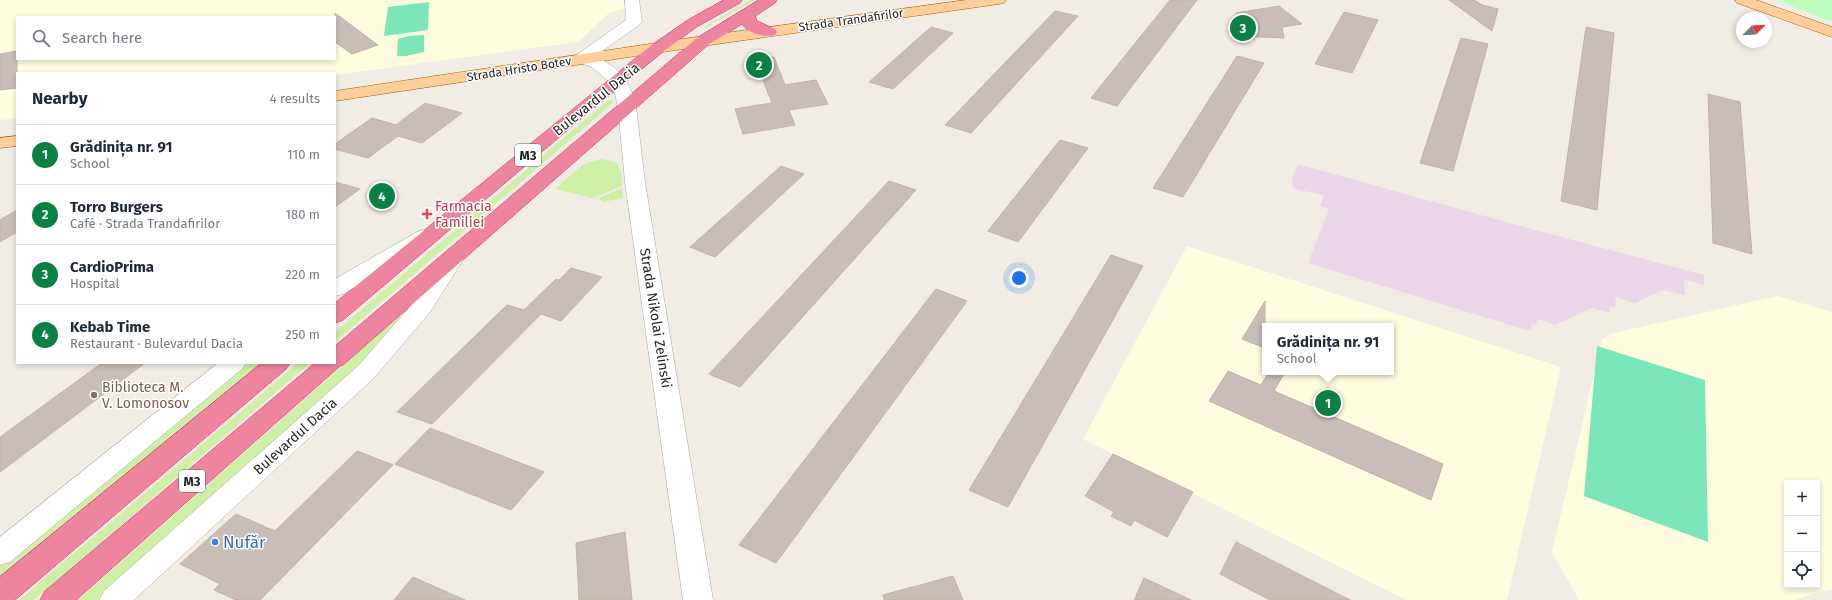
<!DOCTYPE html>
<meta charset="utf-8">
<style>
:root{--surface:#fff;--page:#f6f6f7;--text:#1f2937;--muted:#747a83;--line:#e0e1e3;--accent:#0b8043}
body{margin:0;font-family:"Fira Sans",sans-serif;background:var(--page);color:var(--text)}
.controls{position:absolute;right:12px;bottom:12px;display:grid;overflow:hidden;border-radius:0px;box-shadow:0 2px 6px #0003}
.controls button{width:36px;height:36px;display:grid;place-items:center;padding:0;border:0;border-bottom:1px solid var(--line);background:var(--surface);color:var(--text);font:20px sans-serif}
.compass{position:absolute;left:1736px;top:12px;width:36px;height:36px;border-radius:50%;background:var(--surface);box-shadow:0 2px 6px #0003;rotate:66deg}
.you{position:absolute;left:1019px;top:278px;width:14px;height:14px;margin:-10px;border:3px solid #fff;border-radius:50%;background:#1a73e8;box-shadow:0 0 0 6px #1a73e833}
.badge{display:grid;place-items:center;width:26px;height:26px;border-radius:50%;background:var(--accent);color:#fff;font-size:13px;font-weight:700}
.pin{position:absolute;translate:-50% -50%;border:2px solid #fff;box-shadow:0 1px 4px #0006}
.popup{position:absolute;left:1262px;top:323px;width:132px;height:52px;box-sizing:border-box;display:grid;place-content:center;border-radius:0px;background:var(--surface);filter:drop-shadow(0 1px 3px #0005);font-size:13px;white-space:nowrap;color:var(--muted)}
.popup b{font-size:15px;color:var(--text)}
.popup::after{content:'';position:absolute;left:50%;top:100%;margin-left:-8px;border:8px solid transparent;border-top-color:var(--surface)}
.list{margin:0;padding:0;list-style:none}
h2{display:flex;justify-content:space-between;align-items:center;height:52px;margin:0;padding:0 16px;font-size:17px}
h2 small{font-size:13px;font-weight:400;color:var(--muted)}
.list li{display:grid;grid-template-columns:26px 1fr auto;gap:12px;align-items:center;box-sizing:border-box;height:60px;padding:0 16px;border-top:1px solid var(--line)}
.list b{display:block;font-size:15px;white-space:nowrap}
.list p{margin:0;font-size:13px;white-space:nowrap;color:var(--muted)}
.list em{font-size:13px;font-style:normal;color:var(--muted)}
.icon{flex:none;width:22px;height:22px;fill:none;stroke:currentColor;stroke-width:2;stroke-linecap:round;stroke-linejoin:round}
.map{position:relative;flex:none;width:1832px;height:600px;overflow:hidden}
.search{position:absolute;background:var(--surface);box-shadow:0 2px 6px #0003;left:16px;top:16px;width:320px;height:44px;display:flex;align-items:center;gap:10px;box-sizing:border-box;padding:0 14px;border-radius:0px;color:var(--muted);font-size:15px}
.panel{position:absolute;background:var(--surface);box-shadow:0 2px 6px #0003;left:16px;top:72px;width:320px;height:292px;border-radius:0px}
.map>svg:first-child{display:block}
</style>
<div class="map">
<svg width="1832" height="600" viewBox="0 0 1832 600">
<rect width="100%" height="100%" fill="#f1ece4"/>
<path fill="#ead6e8" d="M1298,164L1520,226L1704,275V285L1684,280L1685,295L1663,290L1635,303L1616,297L1615,308L1610,306L1609,313L1592,308L1555,325L1538,319L1536,325L1532,324L1531,329L1526,330L1308,263L1329,209L1320,206L1324,196L1293,188L1292,178Z"/>
<path fill="#fffddf" fill-rule="evenodd" d="M0,0H626L627,8L609,13L578,42L335,75V73H17V118L0,120ZM17,17H335V59H17Z
M1187,246L1561,367L1507,600H1406L1083,439ZM1265,326H1391V372H1265Z
M1777,296L1832,312V589L1794,600H1579L1552,552L1602,340L1610,334ZM1787,483H1817V585H1787Z"/>
<path fill="#ceefa6" d="M750,0H755L707,27H704Z
M611,100L614,102L335,342V332L606,102Z
M601,159L612,161L618,164L621,172L622,186L592,198L555,189L582,165Z
M622,188L623,198L603,202L599,198Z
M413,305L358,367L99,600H78L410,306Z
M246,363H263L0,579V563Z
M298,363H310L34,600H19Z"/>
<path fill="#befebf" d="M1774,0H1832V22L1779,1Z"/>
<path fill="#7be6b7" d="M429,2L428,30L384,36L388,7Z
M424,35V52L406,56H397L398,39L408,36Z
M1597,346L1705,380L1708,542L1584,496Z"/>
<path fill="#c9beb7" stroke="#c4b1a5" d="M1170,0H1197L1117,106L1091,98Z
M1449,0H1474L1482,5L1498,9L1492,31Z
M1279,6L1302,24L1282,27L1284,38L1240,36L1236,13Z
M1055,11L1078,16L971,133L945,125Z
M1344,12L1378,20L1352,73L1315,64Z
M335,13L378,45L352,54L335,42Z
M931,27L953,33L893,89L869,82Z
M1586,27L1614,33L1597,210L1561,201Z
M1461,38L1488,44L1453,171L1420,163Z
M17,51V88L0,90V54Z
M1237,56L1264,63L1183,197L1153,188Z
M774,57L785,85L816,80L828,104L789,110L795,125L743,134L735,109L772,103L755,60Z
M1708,94L1740,102L1752,254L1713,243Z
M425,103L462,113L422,143L398,136L368,158L335,149V144L372,118L396,125Z
M1060,140L1088,148L1018,242L988,231Z
M781,166L804,174L715,257L690,247Z
M889,181L916,190L740,387L709,374Z
M335,182L360,189L335,207Z
M17,210V232L0,242V220Z
M1111,255L1143,266L1008,507L969,490Z
M571,268L602,277L561,321L541,314L432,424L397,412L507,305L524,310L556,279L559,280Z
M936,289L967,301L776,563L739,545Z
M1265,301V348L1242,339Z
M102,363H145L0,472V437Z
M1228,371L1261,385L1269,372H1285L1274,391L1443,464L1431,500L1209,401Z
M430,428L544,472L511,510L395,464Z
M357,451L393,465L260,600H236L214,590L220,584L180,564L236,514L275,531Z
M1113,454L1193,492L1167,537L1134,520L1131,526L1111,516L1114,512L1085,496Z
M625,532L632,600H579L576,543Z
M1236,542L1350,600H1270L1220,574Z
M953,576L963,600H884L883,595Z
M413,577L465,600H394Z
M1144,578L1191,600H1134Z"/>
<g fill="none" stroke-linecap="round" stroke-linejoin="round">
<g stroke="#a6a6a6" stroke-width="1">
<path id="minor" d="M625,0H639L642,22L639,25L594,57L602,60L614,67L623,76L633,94L636,107L645,182L713,600H683L625,182L618,107L615,94L610,82L590,66L575,62L573,59L575,56L626,20Z
M424,230L431,232L434,237L431,242L343,294L335,296V279L417,232Z
M457,247L464,249L467,254L430,312L374,378L134,600H99L104,591L358,366L414,302L450,249Z
M218,363H246L242,369L10,562L0,565V537Z"/>
</g>
<g stroke="#9a5e00" stroke-width="1">
<path id="major" d="M966,0H1006L1004,3L999,4L703,46L335,101V91L703,36Z
M1735,0H1756L1832,27V37L1737,3Z
M17,136V146L0,148V138Z"/>
</g>
<g stroke="#ea156a" stroke-width="1">
<path id="highway" d="M724,0H742L740,3L698,26L665,50L583,117L343,320L335,323V303L653,44L688,20Z
M759,0H777L775,3L755,16L757,21L775,29L777,32L775,35C764,38 748,33 742,24L709,44L343,365L340,366L76,600H40L45,591L315,363H335V346L697,38Z
M262,363H290L286,369L15,600H0V577Z"/>
</g>
<use href="#minor" fill="#fff" fill-rule="evenodd"/>
<use href="#major" fill="#ffce9b" fill-rule="evenodd"/>
<use href="#highway" fill="#ee859f" fill-rule="evenodd"/>
</g>
<path fill="#e0444e" stroke="#fff" stroke-width="1.5" d="M425 208h4v4h4v4h-4v4h-4v-4h-4v-4h4z"/>
<circle fill="#8d6e63" stroke="#fff" stroke-width="1.5" cx="94" cy="395" r="4"/>
<circle fill="#3f7fe0" stroke="#fff" stroke-width="1.5" cx="215" cy="542" r="4"/>
<g text-anchor="middle" stroke-width="3" stroke-linejoin="round" paint-order="stroke">
<g font-size="12" fill="#1f1f1f" stroke="#fff">
<text transform="translate(851 20) rotate(-8)" y="4">Strada Trandafirilor</text>
<text transform="translate(519 69) rotate(-9)" y="4">Strada Hristo Botev</text>
</g>
<g fill="#fff" stroke="#626262" stroke-width="1">
<rect x="515" y="144" width="26" height="22" rx="3"/>
<rect x="179" y="470" width="26" height="22" rx="3"/>
</g>
<g font-size="13" font-weight="bold" fill="#1f1f1f">
<text x="528" y="160">M3</text>
<text x="192" y="486">M3</text>
</g>
<g font-size="14" fill="#1f1f1f" stroke="#fff">
<text transform="translate(596 99) rotate(-39)" y="5">Bulevardul Dacia</text>
<text transform="translate(656 318) rotate(81)" y="5">Strada Nikolai Zelinski</text>
<text transform="translate(295 436) rotate(-42)" y="5">Bulevardul Dacia</text>
</g>
<g font-size="14" fill="#be3a42" stroke="#fff" text-anchor="start">
<text x="435" y="211">Farmacia<tspan x="435" dy="16">Familiei</tspan></text>
</g>
<g font-size="14" fill="#785e54" stroke="#fff" text-anchor="start">
<text x="102" y="392">Biblioteca M.<tspan x="102" dy="16">V. Lomonosov</tspan></text>
</g>
<g font-size="17" fill="#366cbe" stroke="#fff" text-anchor="start">
<text x="223" y="548">Nufăr</text>
</g>
</g>
</svg>
<div class="controls">
<button>+</button>
<button>−</button>
<button><svg class="icon" aria-label="locate" viewBox="0 0 24 24"><circle cx="12" cy="12" r="6"/><path d="M12 2v4M12 18v4M2 12h4M18 12h4"/></svg></button>
</div>
<svg class="compass" viewBox="-18 -18 36 36"><path d="M0-13l5 13h-10z" fill="#e53935"/><path d="M0 13l5-13h-10z" fill="#747a83"/></svg>
<div class="you"></div>
<div class="pin badge" style="left:1328px;top:403px">1</div>
<div class="popup"><b>Grădinița nr. 91</b>School</div>
<div class="pin badge" style="left:759px;top:65px">2</div>
<div class="pin badge" style="left:1243px;top:28px">3</div>
<div class="pin badge" style="left:382px;top:196px">4</div>
<div class="search"><svg class="icon" aria-label="search" viewBox="0 0 24 24"><circle cx="10" cy="10" r="6"/><path d="M15 15l6 6"/></svg>Search here</div>
<section class="panel">
<h2>Nearby<small>4 results</small></h2>
<ul class="list">
<li><span class="badge">1</span><div><b>Grădinița nr. 91</b><p>School</p></div><em>110 m</em></li>
<li><span class="badge">2</span><div><b>Torro Burgers</b><p>Café · Strada Trandafirilor</p></div><em>180 m</em></li>
<li><span class="badge">3</span><div><b>CardioPrima</b><p>Hospital</p></div><em>220 m</em></li>
<li><span class="badge">4</span><div><b>Kebab Time</b><p>Restaurant · Bulevardul Dacia</p></div><em>250 m</em></li>
</ul>
</section>
</div>
